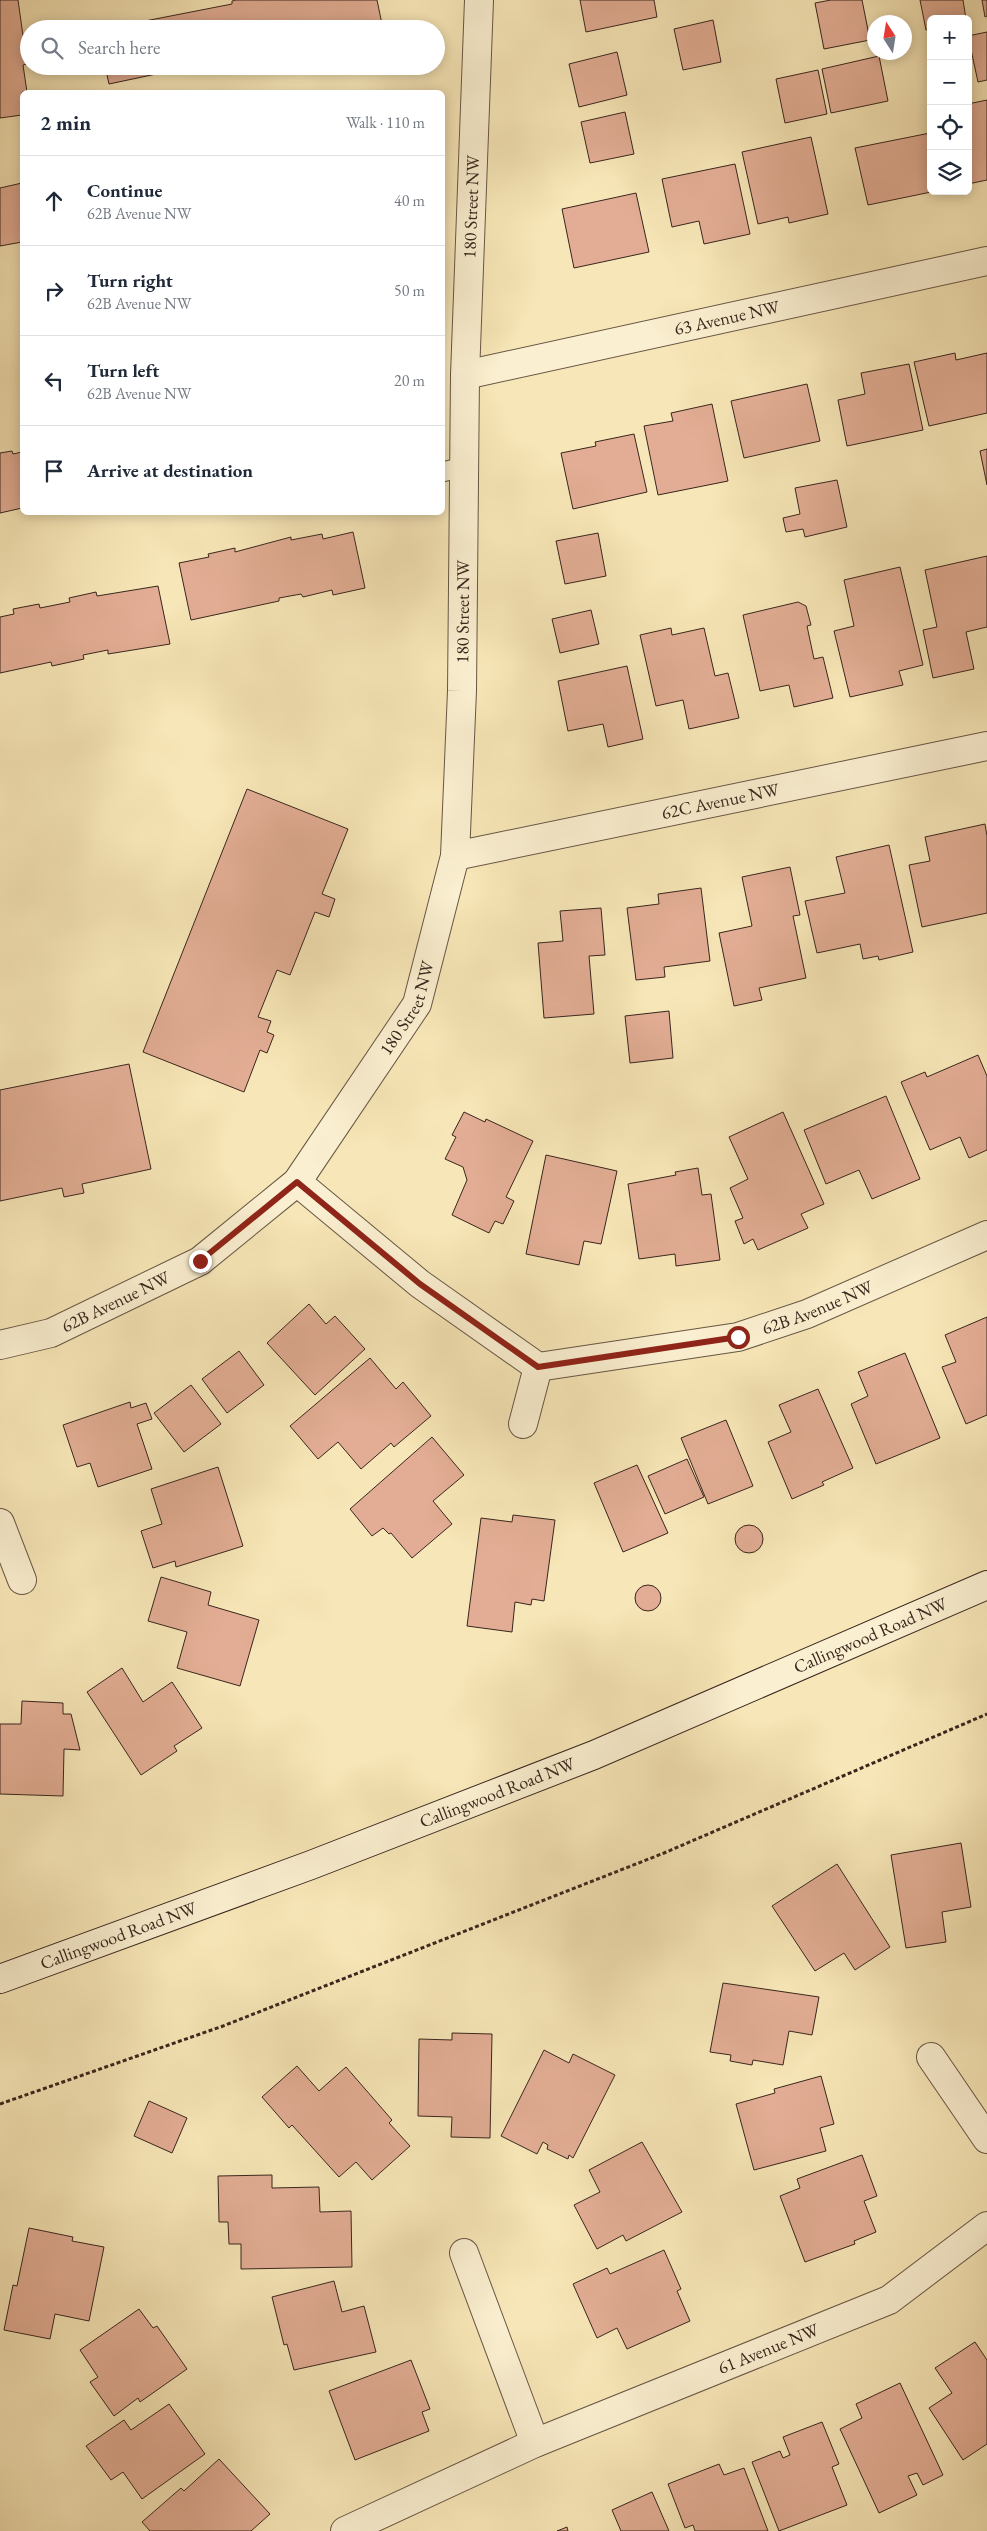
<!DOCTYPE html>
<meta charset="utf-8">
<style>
:root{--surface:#fff;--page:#f2f2f3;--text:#1f2937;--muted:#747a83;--line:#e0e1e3}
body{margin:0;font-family:"EB Garamond",serif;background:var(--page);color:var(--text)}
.controls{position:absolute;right:15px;top:15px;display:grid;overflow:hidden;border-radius:8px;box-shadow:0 2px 12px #0003}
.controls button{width:45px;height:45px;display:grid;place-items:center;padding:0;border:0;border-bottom:1px solid var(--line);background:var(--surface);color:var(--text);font:25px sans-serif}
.compass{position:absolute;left:867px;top:15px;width:45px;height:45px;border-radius:50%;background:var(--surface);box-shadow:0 2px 12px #0003;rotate:348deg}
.stop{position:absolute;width:15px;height:15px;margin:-11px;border:4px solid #8f2418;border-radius:50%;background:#fff}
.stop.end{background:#8f2418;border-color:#fff;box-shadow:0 1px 5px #0008}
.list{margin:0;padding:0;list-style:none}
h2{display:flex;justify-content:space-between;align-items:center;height:65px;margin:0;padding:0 20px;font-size:21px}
h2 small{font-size:16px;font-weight:400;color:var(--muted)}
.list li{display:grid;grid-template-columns:32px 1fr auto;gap:15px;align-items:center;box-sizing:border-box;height:90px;padding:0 20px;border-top:1px solid var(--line)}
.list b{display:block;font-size:19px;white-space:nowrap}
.list p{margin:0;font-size:16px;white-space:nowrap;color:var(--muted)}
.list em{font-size:16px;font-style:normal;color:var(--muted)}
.icon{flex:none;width:28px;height:28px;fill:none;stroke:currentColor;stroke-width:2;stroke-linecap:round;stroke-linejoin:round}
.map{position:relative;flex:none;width:987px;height:2531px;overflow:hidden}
.search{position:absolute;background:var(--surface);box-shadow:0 2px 12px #0003;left:20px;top:20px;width:425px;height:55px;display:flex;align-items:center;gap:12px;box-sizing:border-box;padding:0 18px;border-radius:28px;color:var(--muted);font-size:19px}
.panel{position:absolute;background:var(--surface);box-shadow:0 2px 12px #0003;left:20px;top:90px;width:425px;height:425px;border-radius:8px}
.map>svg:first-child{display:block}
</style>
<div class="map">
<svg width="987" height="2531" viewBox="0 0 987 2531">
<rect width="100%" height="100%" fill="#f7e6b7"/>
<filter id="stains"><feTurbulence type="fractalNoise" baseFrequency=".004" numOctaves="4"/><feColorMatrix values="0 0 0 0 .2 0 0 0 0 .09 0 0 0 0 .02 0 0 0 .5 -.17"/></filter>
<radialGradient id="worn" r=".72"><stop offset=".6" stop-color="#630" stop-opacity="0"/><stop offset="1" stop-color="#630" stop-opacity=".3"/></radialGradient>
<path fill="#e2ad94" stroke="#39261d" d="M0,0H18L27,64L23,65L27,92H22V115L0,118Z
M236,0H377L383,29H104L232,4V1Z
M580,0H654L657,17L586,32Z
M831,0H862L870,40L824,49L815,3Z
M920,0H963L966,19H931V29L926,30Z
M982,0H987V16L985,17Z
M713,20L721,62L683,70L674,29Z
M987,32V80L978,82L968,36Z
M617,52L627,95L579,107L569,64Z
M879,56L888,101L831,113L822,69Z
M105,66H205L181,72L180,69L109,84Z
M818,70L827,114L785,123L776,79Z
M987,100V180L968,184V104Z
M625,112L634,154L590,163L581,122Z
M930,133L931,191H936L868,205L855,148Z
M811,137L828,214L789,223L788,217L758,224L742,152Z
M735,164L750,234L704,244L699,221L672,227L662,179Z
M22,183V242L0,246V188Z
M636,193L649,252L574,268L562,209Z
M955,353L956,360L987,353V413L929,426L914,362Z
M909,364L923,430L847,446L838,400L865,394L861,373Z
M807,384L820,441L744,458L731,401Z
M712,404L728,481L658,495L644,426L673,421L671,413Z
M634,434L647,492L573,509L561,453L596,446L595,442Z
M987,449V485L980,451Z
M12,451L13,454L22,452V508L0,513V453Z
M837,480L847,527L805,537L803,529L786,532L783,518L800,514L795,488Z
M353,532L365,588L333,595L332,590L303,597L301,594L279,598V601L191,620L179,563L209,557L208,554L235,548V552L291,537V540L322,534L323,539Z
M598,533L606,576L565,584L556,541Z
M987,556V627L966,632L974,669L933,678L923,630L937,627L925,570Z
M900,567L923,665L899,671L903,685L850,697L834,631L854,626L844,580Z
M158,586L170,644L108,654V650L83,655L84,659L52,666L51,662L0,673V617L14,614L13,609L39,604L40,608L70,602L69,598L96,592L97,596Z
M798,602L806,606L811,625L807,626L814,659L823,657L833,698L794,707L789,685L760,691L743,615Z
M591,610L599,644L560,653L552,619Z
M671,628L672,635L704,628L715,676L728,673L739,718L689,729L683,700L656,706L640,635Z
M627,666L643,739L608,747L603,724L568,731L558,681Z
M247,789L348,829L322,894L335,899L329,917L315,912L290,975L277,970L258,1017L271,1021L267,1032L274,1035L267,1053L260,1050L244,1092L143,1052Z
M985,824L987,836V913L922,927L909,865L930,861L925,837Z
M889,845L913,952L879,960L878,956L863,959L860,944L817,953L805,901L845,893L836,857Z
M790,867L800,915L793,916L806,978L759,988L762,1000L734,1006L719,933L752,926L742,877Z
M701,888L710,961L664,967L665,977L636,980L627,908L659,904L658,894Z
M601,908L605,955L589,956L594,1014L544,1018L538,943L563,941L560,911Z
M669,1011L673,1058L630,1063L625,1016Z
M978,1055L987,1076V1150L969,1158L960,1137L930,1150L901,1082L925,1072L927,1077Z
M129,1064L151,1169L82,1184L84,1193L64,1197L62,1188L0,1201V1090Z
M886,1096L920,1179L872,1199L859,1170L826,1184L804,1130Z
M464,1112L485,1122L486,1119L533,1141L506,1197L514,1201L503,1224L495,1221L489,1233L452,1215L467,1180L463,1167L445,1159L456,1137L452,1135Z
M783,1112L824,1204L801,1214L808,1228L758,1250L753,1239L744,1244L735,1221L743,1218L730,1188L748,1179L729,1137Z
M546,1155L617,1171L601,1244L584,1241L579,1265L526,1254Z
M698,1168L702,1195L711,1194L720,1260L676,1266L675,1254L639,1259L628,1184L676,1175L675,1172Z
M309,1304L326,1324L335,1316L365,1349L315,1395L267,1343Z
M987,1317V1415L966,1424L942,1367L956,1362L945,1335Z
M239,1351L264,1385L227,1413L202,1379Z
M905,1353L940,1438L876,1464L851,1404L868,1396L858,1372Z
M370,1358L396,1389L403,1382L431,1416L394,1447L391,1443L361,1469L338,1442L318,1459L290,1426Z
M191,1385L221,1424L184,1452L154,1413Z
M818,1389L853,1468L822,1482L824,1485L792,1499L768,1442L791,1432L779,1405Z
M130,1402L131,1408L146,1403L152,1419L137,1424L152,1469L98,1487L90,1463L77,1467L63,1425Z
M726,1420L753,1486L708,1504L681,1438Z
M432,1437L464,1475L433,1501L452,1524L412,1558L391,1533L389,1534L383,1528L372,1536L350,1509Z
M687,1459L704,1497L665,1514L648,1476Z
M637,1465L668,1533L623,1552L594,1483Z
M218,1467L243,1546L176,1567L175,1561L153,1568L141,1531L162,1524L151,1489Z
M513,1515L555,1520L544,1601L532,1599L531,1605L515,1602L512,1632L467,1626L481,1518L512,1522Z
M735 1539a14 14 0 1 1 28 0a14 14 0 1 1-28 0Z
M161,1577L211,1592L208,1605L259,1620L240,1686L177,1668L187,1632L148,1621Z
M635 1598a13 13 0 1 1 26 0a13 13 0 1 1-26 0Z
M122,1668L143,1702L172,1682L202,1728L174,1746L177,1751L141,1775L87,1692Z
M22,1701L63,1703V1714H71L80,1750L64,1749L63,1796L0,1794V1724H21Z
M961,1843L971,1907L942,1912L946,1942L906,1948L891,1855Z
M837,1864L890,1947L855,1970L844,1953L815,1971L772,1906Z
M723,1983L819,1997L812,2035L789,2031L783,2065L753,2060L752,2065L730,2061L731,2055L710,2052Z
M452,2033L492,2034L490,2138L451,2137L452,2117L418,2116L419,2039L452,2040Z
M544,2050L569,2063L573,2054L615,2075L573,2158L569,2155L568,2159L547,2149L548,2145L543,2142L537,2154L501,2136Z
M297,2066L319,2091L346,2067L392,2120L389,2123L410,2146L372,2180L356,2162L339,2177L292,2125L289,2128L262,2097Z
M821,2076L834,2124L820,2128L826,2151L754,2170L736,2104L775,2093L774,2089Z
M149,2101L187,2118L172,2153L134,2136Z
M642,2142L682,2212L626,2241L623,2235L597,2249L574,2205L600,2192L589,2170Z
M862,2155L877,2196L864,2201L876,2232L854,2241L855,2244L805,2262L780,2196L800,2188L797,2179Z
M272,2175V2188L319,2187L320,2212L351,2211L352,2267L241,2269V2244H229L228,2222H219L218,2176Z
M29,2228L73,2237L72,2241L104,2247L89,2321L55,2314L50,2339L4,2330L13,2285L17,2286Z
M664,2250L681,2289L677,2291L690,2321L627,2349L617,2328L597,2338L573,2284L607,2268L610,2274Z
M334,2281L342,2312L364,2306L376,2352L294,2370L287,2344L284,2345L272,2297Z
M139,2309L153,2328L157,2326L187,2369L140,2402L138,2398L114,2416L90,2382L98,2377L80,2350Z
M975,2342L987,2360V2444L963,2460L929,2408L952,2393L935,2368Z
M411,2360L430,2409L422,2412L429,2431L355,2460L329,2391Z
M900,2383L943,2475L923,2485L917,2473L908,2476L917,2495L879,2513L840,2429L862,2418L856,2404Z
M169,2404L205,2454L142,2499L123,2472L111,2480L86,2446L124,2420L131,2430Z
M822,2422L839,2464L832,2467L847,2505L779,2531L752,2462L780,2451L783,2458L790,2455L783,2437Z
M219,2459L270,2514L251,2531H150L142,2522L181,2488L184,2491Z
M719,2464L724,2475L744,2468L768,2531H695L693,2525L685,2528L668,2484Z
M652,2492L669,2531H621L612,2510Z
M567,2527L568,2531H557Z"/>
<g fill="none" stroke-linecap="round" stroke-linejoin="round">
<g stroke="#685644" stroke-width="21">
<path id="service" d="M442,472L464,467"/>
</g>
<g stroke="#685644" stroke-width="30">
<g id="minor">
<path id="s1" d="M465,375L987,261"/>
<path id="s2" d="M455,856L987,746"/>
<path id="s3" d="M297,1182L420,1284L538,1367L738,1337L807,1314L987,1235"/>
<path d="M523,1424L538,1367"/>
<path d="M0,1523L22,1580"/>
<path d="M931,2057L987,2139"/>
<path d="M464,2253L535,2443"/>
<path id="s4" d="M345,2531L535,2443L889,2300L987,2226"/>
</g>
</g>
<g stroke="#685644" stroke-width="30">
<g id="tertiary">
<path id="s5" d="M0,1345L51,1333L200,1261L297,1182L417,1004L455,856L462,691L465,375L479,0"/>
</g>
</g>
<g stroke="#39261d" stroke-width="30">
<g id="secondary">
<path id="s6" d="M0,1979L311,1865L594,1755L987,1585"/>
</g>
</g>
<path stroke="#39261d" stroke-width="3" stroke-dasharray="4 2.5" stroke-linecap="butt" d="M0,2104L223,2026L664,1853L987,1714"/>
<use href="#service" stroke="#faefd0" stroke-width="19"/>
<use href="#minor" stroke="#faefd0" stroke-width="28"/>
<use href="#tertiary" stroke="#faefd0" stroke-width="28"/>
<use href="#secondary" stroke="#faefd0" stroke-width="28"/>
</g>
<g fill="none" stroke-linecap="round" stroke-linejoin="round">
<path stroke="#8f2418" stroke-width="6" d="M200,1261L297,1182L420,1284L538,1367L738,1337"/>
</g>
<g text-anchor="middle" stroke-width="4" stroke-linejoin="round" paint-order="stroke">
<g font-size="18" fill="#39261d" stroke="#faefd0">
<text dy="6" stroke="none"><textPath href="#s5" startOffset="1360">180 Street NW</textPath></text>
<text dy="6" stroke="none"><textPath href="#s1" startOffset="268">63 Avenue NW</textPath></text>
<text dy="6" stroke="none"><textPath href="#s5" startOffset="955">180 Street NW</textPath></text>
<text dy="6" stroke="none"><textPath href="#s2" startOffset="271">62C Avenue NW</textPath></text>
<text dy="6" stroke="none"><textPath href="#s5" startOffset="550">180 Street NW</textPath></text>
<text dy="6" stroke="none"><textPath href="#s5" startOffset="124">62B Avenue NW</textPath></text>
<text dy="6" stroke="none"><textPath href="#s3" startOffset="591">62B Avenue NW</textPath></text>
<text dy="6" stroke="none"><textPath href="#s6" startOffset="936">Callingwood Road NW</textPath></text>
<text dy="6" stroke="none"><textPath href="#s6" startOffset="531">Callingwood Road NW</textPath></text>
<text dy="6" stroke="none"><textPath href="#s6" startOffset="126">Callingwood Road NW</textPath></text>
<text dy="6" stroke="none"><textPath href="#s4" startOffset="461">61 Avenue NW</textPath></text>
</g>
</g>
<rect width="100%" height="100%" filter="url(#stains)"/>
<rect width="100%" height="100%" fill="url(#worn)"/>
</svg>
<div class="controls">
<button>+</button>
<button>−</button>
<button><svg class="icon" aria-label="locate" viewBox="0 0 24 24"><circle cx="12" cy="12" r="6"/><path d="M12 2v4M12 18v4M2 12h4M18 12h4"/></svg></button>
<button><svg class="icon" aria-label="layers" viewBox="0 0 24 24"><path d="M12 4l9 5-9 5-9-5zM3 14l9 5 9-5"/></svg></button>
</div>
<svg class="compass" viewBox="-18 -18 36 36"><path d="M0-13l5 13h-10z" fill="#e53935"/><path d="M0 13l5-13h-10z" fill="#747a83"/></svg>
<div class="stop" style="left:738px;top:1337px"></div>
<div class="stop end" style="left:200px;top:1261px"></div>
<div class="search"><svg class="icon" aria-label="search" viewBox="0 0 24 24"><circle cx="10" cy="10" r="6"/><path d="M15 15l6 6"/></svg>Search here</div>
<section class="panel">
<h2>2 min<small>Walk · 110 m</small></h2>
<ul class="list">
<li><svg class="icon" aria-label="ahead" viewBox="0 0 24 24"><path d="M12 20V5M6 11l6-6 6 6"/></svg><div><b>Continue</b><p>62B Avenue NW</p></div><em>40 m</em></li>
<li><svg class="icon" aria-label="right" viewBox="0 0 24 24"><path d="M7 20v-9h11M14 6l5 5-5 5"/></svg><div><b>Turn right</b><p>62B Avenue NW</p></div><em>50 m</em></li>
<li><svg class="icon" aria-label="left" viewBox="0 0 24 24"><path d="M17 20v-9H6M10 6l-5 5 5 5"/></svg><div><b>Turn left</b><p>62B Avenue NW</p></div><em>20 m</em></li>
<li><svg class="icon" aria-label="arrive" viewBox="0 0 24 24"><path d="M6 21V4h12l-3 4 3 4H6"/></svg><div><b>Arrive at destination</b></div></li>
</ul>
</section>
</div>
